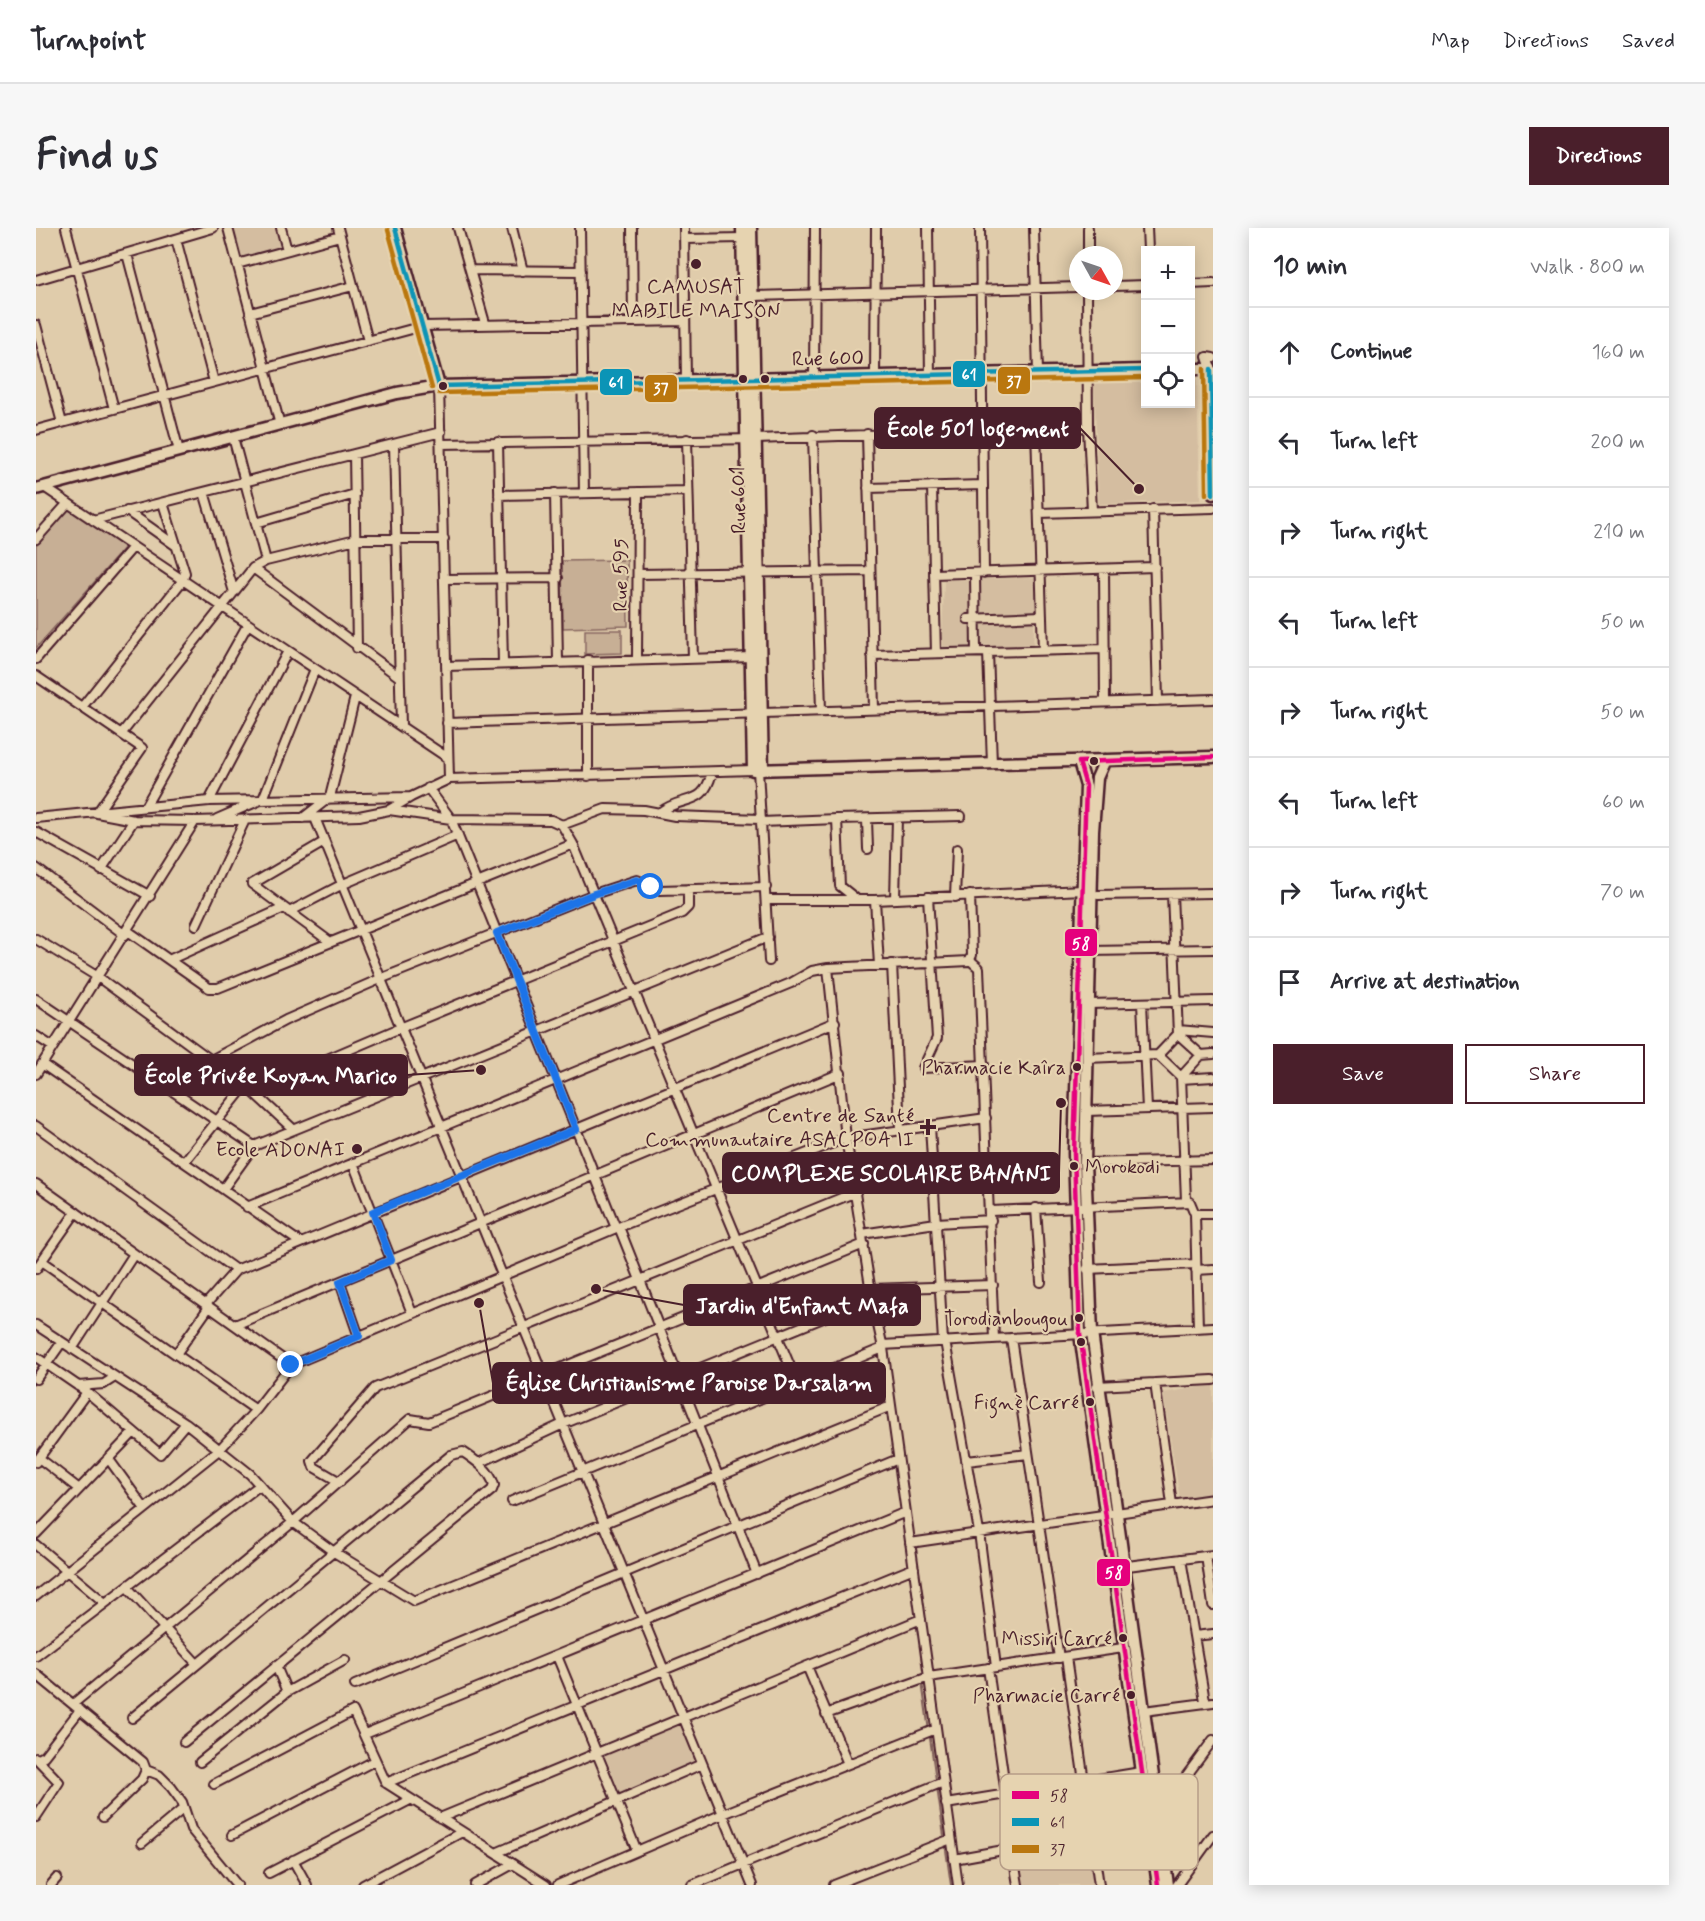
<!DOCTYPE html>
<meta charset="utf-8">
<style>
:root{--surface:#fff;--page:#f7f7f7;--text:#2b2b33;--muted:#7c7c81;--line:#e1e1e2;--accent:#4a1f2b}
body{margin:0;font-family:Mynerve,sans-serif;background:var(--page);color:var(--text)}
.controls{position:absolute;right:18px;top:18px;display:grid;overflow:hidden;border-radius:0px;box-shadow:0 3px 15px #0003}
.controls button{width:54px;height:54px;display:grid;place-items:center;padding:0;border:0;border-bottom:2px solid var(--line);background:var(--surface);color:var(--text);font:30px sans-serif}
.compass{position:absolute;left:1033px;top:18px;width:54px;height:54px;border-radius:50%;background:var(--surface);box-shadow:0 3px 15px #0003;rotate:130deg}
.stop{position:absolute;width:18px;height:18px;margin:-14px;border:4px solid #1a73e8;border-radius:50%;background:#fff}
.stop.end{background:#1a73e8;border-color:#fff;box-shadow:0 2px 6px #0008}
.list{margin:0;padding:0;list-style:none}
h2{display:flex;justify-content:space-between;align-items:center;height:78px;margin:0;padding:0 24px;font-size:26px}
h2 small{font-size:20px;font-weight:400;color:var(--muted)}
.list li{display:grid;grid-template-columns:39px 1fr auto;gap:18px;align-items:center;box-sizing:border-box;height:90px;padding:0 24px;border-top:2px solid var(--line)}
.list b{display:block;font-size:22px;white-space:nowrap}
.list em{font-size:20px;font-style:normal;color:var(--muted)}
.actions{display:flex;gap:12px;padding:18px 24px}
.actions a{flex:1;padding:14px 0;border:2px solid var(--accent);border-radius:0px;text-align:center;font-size:21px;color:var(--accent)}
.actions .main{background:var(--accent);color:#fff}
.icon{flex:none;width:33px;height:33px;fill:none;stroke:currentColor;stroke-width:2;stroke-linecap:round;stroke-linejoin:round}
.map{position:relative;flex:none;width:1177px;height:1657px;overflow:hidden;border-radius:0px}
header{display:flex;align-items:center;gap:36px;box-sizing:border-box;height:84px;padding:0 30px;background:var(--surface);border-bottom:2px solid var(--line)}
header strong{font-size:28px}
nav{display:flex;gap:33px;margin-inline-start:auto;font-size:21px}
.intro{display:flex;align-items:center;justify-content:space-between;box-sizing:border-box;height:144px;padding:0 36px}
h1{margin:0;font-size:42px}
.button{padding:15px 27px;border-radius:0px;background:var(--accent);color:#fff;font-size:21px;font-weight:700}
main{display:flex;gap:36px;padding:0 36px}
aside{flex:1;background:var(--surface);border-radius:0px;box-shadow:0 3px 15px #0003}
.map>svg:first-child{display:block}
</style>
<header>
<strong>Turnpoint</strong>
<nav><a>Map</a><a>Directions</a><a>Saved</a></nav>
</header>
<div class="intro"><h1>Find us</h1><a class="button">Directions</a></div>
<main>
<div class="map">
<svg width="1177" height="1657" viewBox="0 0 1177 1657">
<rect width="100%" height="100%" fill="#e0ccab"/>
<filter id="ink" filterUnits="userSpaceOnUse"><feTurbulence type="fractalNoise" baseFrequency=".0167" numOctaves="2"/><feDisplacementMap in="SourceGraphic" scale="12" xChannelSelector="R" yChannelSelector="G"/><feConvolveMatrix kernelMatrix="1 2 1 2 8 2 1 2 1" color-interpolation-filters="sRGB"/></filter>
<g filter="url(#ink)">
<path fill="#d4bda0" d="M196,0H243L248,21L204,32Z
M1155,151H1161L1164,272L1063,276L1058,154L1109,152L1110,176H1154Z
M1001,350L997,417L906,423L908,352Z
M1177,1157V1265L1144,1271L1127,1165Z
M643,1494L660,1536L585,1567L568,1525Z
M1054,1610L1060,1657H985L978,1621Z"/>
<path fill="#c7af95" stroke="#886760" stroke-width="1.5" d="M32,281L91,317L0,420V318Z
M591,332L592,398L527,400L526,333Z
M549,402H586V425L549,426Z"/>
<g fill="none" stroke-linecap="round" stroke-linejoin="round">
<path stroke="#815f5a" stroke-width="2" d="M886,1454L915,1657"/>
<g stroke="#4a1f2b" stroke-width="12">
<path id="minor" d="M30,0L78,181
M192,0L244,197
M245,0L251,22
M302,0L332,113
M422,0L449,95
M476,0L487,43
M544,0L548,265
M596,0L597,93
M648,0L650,153
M892,0L894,147
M944,0L948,345
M998,0L1002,145
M1111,0L1112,22
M140,11L178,154
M648,11L707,10
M91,26L143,223
M1052,27V0
M201,36L304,8
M434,42L545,43
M0,52L177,0
M1154,56L1177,55
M1078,58L1110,57
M1051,63L1052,199L1056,283
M717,68L1042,59
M214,85L317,58
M0,97L26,195
M1175,141L1171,129L1177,130
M839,149L840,0
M778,150L779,0
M403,158L413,551
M0,202L387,98L648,93
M1000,202L1007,422
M831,206L838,481
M777,207L785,483
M197,209L230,333
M651,211L657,430
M462,214L467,435
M358,216L365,498
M405,216L720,211L1052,199
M318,226L321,420
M896,258L900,425
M8,259L412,530
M832,260L947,257
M168,264L198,364
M519,265L522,433
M463,267L651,263
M1117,281L1122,473
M91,283L139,317
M1003,285L1177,280
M57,292L405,204
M220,295L319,266
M0,311L32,275
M217,340L362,448
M1068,341L1069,474
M939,345L940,424
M602,346L834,343
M898,346L1119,339
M409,351L522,350
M932,391L1006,388
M952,424L956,536
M836,427L1069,421
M0,431L97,319
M601,431L602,264
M410,438L717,429
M0,448L106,520L61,585L98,592L159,593L323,588L353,582L375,569
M46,479L147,352L149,345L127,275
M411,495L1177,471
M86,505L217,340L230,333L320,311H408
M722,542L733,733
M552,548V432
M392,560L415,591L580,1000
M173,573L252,423
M109,579L212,396
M353,582L415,591L515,592L526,597L537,616L761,1155
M623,585C649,565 667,581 676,544
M0,590L173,573L375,569L413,551L717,542
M267,590L294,569L319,469
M279,590L716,1657
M181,591L227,571L279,441
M801,591L925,588
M831,591L832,621
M725,594L801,591L804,658L819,670
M526,597L569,581L608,582L639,588L724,591
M0,604L114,668
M288,614L216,656L293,713
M0,640L89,707
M65,642L98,592
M1136,666L1142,806
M1062,667L1177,665
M892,669L901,810L887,840L948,837
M919,669L921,621
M859,671L861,590
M730,672H839L1047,662
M839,672L843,737
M253,684L305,657L422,607
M160,697L209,592
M92,703L173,760H182L537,616
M0,711L62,749L175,832L250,792L344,751L558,666L601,652L624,662L730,659
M1054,723L1177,721
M135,731L248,680
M934,732L943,740L958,1111
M856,736L864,901
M792,740L933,733L936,727L934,667
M0,771L218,918
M1106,775L1111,881
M1053,776L1177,773
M1142,802L1177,805
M0,808L17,819
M1165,827L1177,826
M1051,830L1122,827
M175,832L216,863L257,901
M6,836L265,1015
M0,846L159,593
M1145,849L1165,827L1142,806L1122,827L1145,849L1150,972
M1145,851L1177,849
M216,863L364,800L646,685L652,679V661
M1050,883L1177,879
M0,898L200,1042
M894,898L907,1113
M148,934L209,858
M317,935L376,1085
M1049,935L1177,932
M0,956L255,1137
M187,961L218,918L732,709
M211,979L755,755L776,743L792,740L810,910L836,1070L847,1120L922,1657
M1000,980L1005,1054
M955,983L1154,974L1159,986L1162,1100
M1159,986H1177
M583,999L721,1346
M826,1006L900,995L955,992
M6,1033L220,1182
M0,1041L40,984
M1051,1041L1160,1036
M1160,1042L1177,1041
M304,1054L323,1109
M835,1061L957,1057
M170,1076L200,1042L799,794
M0,1097L150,1195L214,1246L257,1294L298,1324L378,1373L855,1178
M199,1097L805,845
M975,1110L1023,1430
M909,1113L943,1304L960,1439
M846,1117L1177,1099
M36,1121L98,1026
M140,1126L173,1079
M0,1129L51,1164L124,1226L150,1195
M0,1151L26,1114
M1119,1155L1136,1276
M42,1158L68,1156L79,1149
M1061,1158L1177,1152
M3,1230L43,1261
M72,1230L109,1281
M931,1233L992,1226
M0,1234L51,1164
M443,1235L527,1196L836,1070
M304,1254L278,1239L276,1233L339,1160L820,964
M476,1273L847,1120
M0,1306L98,1204
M874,1315L1177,1271
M0,1317L69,1375
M1170,1328L1177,1377
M1145,1331L1169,1473
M1076,1340L1177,1327
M91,1359L161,1436
M0,1368L184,1221L220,1182L255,1137L580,1000L810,910L950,890
M1158,1408L1177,1406
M0,1428L224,1257
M521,1428L601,1623
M1030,1429L1063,1657
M240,1438L251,1464
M771,1438L812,1536
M952,1440L970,1566
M0,1446L107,1534L110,1542L106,1551L67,1589
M319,1457L862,1231
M37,1476L257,1294L374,1191L393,1194L828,1016
M1108,1483L1177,1474
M790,1486L893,1449L1087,1420
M96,1490L415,1227L427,1224C439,1232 454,1242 458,1257L456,1262L148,1514
M329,1506L870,1284
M0,1530L23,1554L0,1589
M3,1531L8,1528L44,1482
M164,1534L251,1464L309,1432
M110,1542L123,1547L135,1559L146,1574L155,1601L201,1657
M350,1555L878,1340
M178,1556L317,1483L350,1555L510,1657
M910,1576L1105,1544
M1122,1586L1177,1512
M404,1590L885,1391
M196,1607L338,1533
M106,1615L148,1580
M976,1620L982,1657
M460,1625L666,1536
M918,1631L1055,1606
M257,1632L271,1657
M233,1645L374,1572
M15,1657L21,1650
M327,1657L426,1604
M439,1657L477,1636
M522,1657L687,1586L900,1501
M656,1657L907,1554
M798,1657L915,1611
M1141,1657L1177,1607"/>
</g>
<g stroke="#4a1f2b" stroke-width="15">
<path id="tertiary" d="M359,0L403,158
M706,0L717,542L1177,529
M715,0L727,542
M1154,141H1175L1177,266
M0,261L361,165L403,158L1110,142
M1069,532L1061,550L1057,603L1049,935L1056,1105L1132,1657
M1043,534L1050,558L1038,925L1044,1106L1122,1657"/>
</g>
<use href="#minor" stroke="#e6d3b0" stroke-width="8"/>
<use href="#tertiary" stroke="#e6d3b0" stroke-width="10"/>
<g stroke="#e6d3b0" stroke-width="9">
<path id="bus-1" d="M1122,1657L1044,1106L1038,925L1050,558L1043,534L1177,529"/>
</g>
<g stroke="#e6d3b0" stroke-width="9">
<path id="bus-2" d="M359,0L403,158
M1175,141L1177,266
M403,158L1110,142"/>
</g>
<g stroke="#e6d3b0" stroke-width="9">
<path id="bus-3" d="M352,2L396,160
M1168,141L1170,266
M403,165L1110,150"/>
</g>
<use href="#bus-1" stroke="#e5007d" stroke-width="4.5"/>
<use href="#bus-2" stroke="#0b94b6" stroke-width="4.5"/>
<use href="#bus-3" stroke="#ba770f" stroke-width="4.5"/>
</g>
</g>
<g fill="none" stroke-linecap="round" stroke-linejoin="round" filter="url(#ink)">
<path stroke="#1a73e8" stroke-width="8" d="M255,1137L323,1108L304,1054L355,1032L337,984L540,901L461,705L558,666L601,652L615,659"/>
</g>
<g fill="#4a1f2b" stroke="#e6d3b0" stroke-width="2">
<circle cx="660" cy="36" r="6"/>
<circle cx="707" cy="151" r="5"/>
<circle cx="729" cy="151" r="5"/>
<circle cx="407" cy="158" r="5"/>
<circle cx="1058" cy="533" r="5"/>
<circle cx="1041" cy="839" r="5"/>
<path d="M889 890h6v6h6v6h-6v6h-6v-6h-6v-6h6z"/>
<circle cx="321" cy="921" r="6"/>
<circle cx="1038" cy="938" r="5"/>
<circle cx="1043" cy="1090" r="5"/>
<circle cx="1045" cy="1114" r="5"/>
<circle cx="1054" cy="1174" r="5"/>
<circle cx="1087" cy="1410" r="5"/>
<circle cx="1095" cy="1467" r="5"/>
</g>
<g text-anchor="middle" stroke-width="4.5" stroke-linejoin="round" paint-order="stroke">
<g font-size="20" fill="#4a1f2b" stroke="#e6d3b0" text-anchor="end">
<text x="1030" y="846">Pharmacie Kaîra</text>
<text x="1049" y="945" text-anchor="start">Morokodi</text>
<text x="1032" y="1097">Torodianbougou</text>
<text x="1043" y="1181">Fignè Carré</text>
<text x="1076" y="1417">Missiri Carré</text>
<text x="1084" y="1474">Pharmacie Carré</text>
</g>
<g font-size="21" fill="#4a1f2b" stroke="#e6d3b0" text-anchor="end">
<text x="660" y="65" text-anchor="middle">CAMUSAT<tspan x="660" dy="24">MABILE MAISON</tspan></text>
<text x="878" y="894">Centre de Santé<tspan x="878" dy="24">Communautaire ASACPOA II</tspan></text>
<text x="309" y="928">Ecole ADONAI</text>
</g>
<g font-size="21" fill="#4a1f2b" stroke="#e6d3b0">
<text transform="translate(792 130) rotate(-1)" y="7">Rue 600</text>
<text transform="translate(702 272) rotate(-91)" y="7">Rue 601</text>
<text transform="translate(584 347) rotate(-90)" y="7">Rue 595</text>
</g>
</g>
<rect x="964" y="1546" width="198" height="96" rx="9" fill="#e6d3b0" stroke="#b79d88" stroke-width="1.5"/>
<rect x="976" y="1563" width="27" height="8" fill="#e5007d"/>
<rect x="976" y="1590" width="27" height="8" fill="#0b94b6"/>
<rect x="976" y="1617" width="27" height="8" fill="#ba770f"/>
<g font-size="16" fill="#4a1f2b">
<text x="1014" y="1573">58</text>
<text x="1014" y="1600">61</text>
<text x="1014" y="1627">37</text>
</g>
<path fill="none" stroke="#4a1f2b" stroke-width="2" d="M1103 261L1044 200M445 842L371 847M1025 875L1023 945M560 1061L648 1077M443 1075L457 1155"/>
<g fill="#4a1f2b" stroke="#e6d3b0" stroke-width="2">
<circle cx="1103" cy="261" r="6"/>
<circle cx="445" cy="842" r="6"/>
<circle cx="1025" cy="875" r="6"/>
<circle cx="560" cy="1061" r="6"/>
<circle cx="443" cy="1075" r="6"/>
</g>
<g fill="#4a1f2b" stroke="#4a1f2b" stroke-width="2">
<rect x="839" y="180" width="205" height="40" rx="6"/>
<rect x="99" y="827" width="272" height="40" rx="6"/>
<rect x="687" y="925" width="336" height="40" rx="6"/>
<rect x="648" y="1057" width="236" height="40" rx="6"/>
<rect x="457" y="1135" width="392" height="40" rx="6"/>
</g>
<g font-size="22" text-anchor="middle" font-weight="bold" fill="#fff">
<text x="942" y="208">École 501 logement</text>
<text x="235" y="855">École Privée Koyan Marico</text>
<text x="855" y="953">COMPLEXE SCOLAIRE BANANI</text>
<text x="766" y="1085">Jardin d'Enfant Mafa</text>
<text x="653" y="1162">Église Christianisme Paroise Darsalam</text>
</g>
<g stroke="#e6d3b0" stroke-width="2">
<rect x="916" y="132" width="34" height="28" rx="6" fill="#0b94b6"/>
<rect x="961" y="138" width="34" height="29" rx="6" fill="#ba770f"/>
<rect x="563" y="140" width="34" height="28" rx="6" fill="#0b94b6"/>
<rect x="608" y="146" width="34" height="29" rx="6" fill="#ba770f"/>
<rect x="1028" y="700" width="34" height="29" rx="6" fill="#e5007d"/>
<rect x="1060" y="1330" width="35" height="29" rx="6" fill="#e5007d"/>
</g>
<g font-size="16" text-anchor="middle" font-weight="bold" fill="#fff">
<text x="933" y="152">61</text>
<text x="978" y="159">37</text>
<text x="580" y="160">61</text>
<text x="625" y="166">37</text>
<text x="1045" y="721">58</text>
<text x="1078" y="1350">58</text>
</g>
</svg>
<div class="controls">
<button>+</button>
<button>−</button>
<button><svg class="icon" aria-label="locate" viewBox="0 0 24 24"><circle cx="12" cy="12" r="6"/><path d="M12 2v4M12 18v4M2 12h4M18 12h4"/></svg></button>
</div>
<svg class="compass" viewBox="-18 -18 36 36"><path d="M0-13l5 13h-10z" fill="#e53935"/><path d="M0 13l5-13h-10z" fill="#7c7c81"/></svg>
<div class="stop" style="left:615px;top:659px"></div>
<div class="stop end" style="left:255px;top:1137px"></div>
</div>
<aside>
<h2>10 min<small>Walk · 800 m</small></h2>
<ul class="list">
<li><svg class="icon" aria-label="ahead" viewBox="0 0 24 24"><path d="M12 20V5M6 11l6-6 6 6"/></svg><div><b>Continue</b></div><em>160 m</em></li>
<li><svg class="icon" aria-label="left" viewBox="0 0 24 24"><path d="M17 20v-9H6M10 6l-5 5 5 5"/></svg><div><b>Turn left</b></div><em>200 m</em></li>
<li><svg class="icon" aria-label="right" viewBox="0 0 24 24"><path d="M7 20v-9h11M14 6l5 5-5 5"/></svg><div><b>Turn right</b></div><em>210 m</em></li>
<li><svg class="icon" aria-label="left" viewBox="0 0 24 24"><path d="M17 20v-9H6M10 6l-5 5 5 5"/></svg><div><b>Turn left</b></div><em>50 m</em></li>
<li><svg class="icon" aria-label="right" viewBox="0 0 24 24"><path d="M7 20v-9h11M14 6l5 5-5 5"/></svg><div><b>Turn right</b></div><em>50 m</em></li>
<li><svg class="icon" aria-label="left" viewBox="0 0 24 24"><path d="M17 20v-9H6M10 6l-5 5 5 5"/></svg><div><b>Turn left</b></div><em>60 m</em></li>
<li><svg class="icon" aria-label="right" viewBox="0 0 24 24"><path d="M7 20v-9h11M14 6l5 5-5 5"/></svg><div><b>Turn right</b></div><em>70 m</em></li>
<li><svg class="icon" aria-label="arrive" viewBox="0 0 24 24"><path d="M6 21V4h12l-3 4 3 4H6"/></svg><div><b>Arrive at destination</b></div></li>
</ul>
<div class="actions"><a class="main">Save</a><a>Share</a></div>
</aside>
</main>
